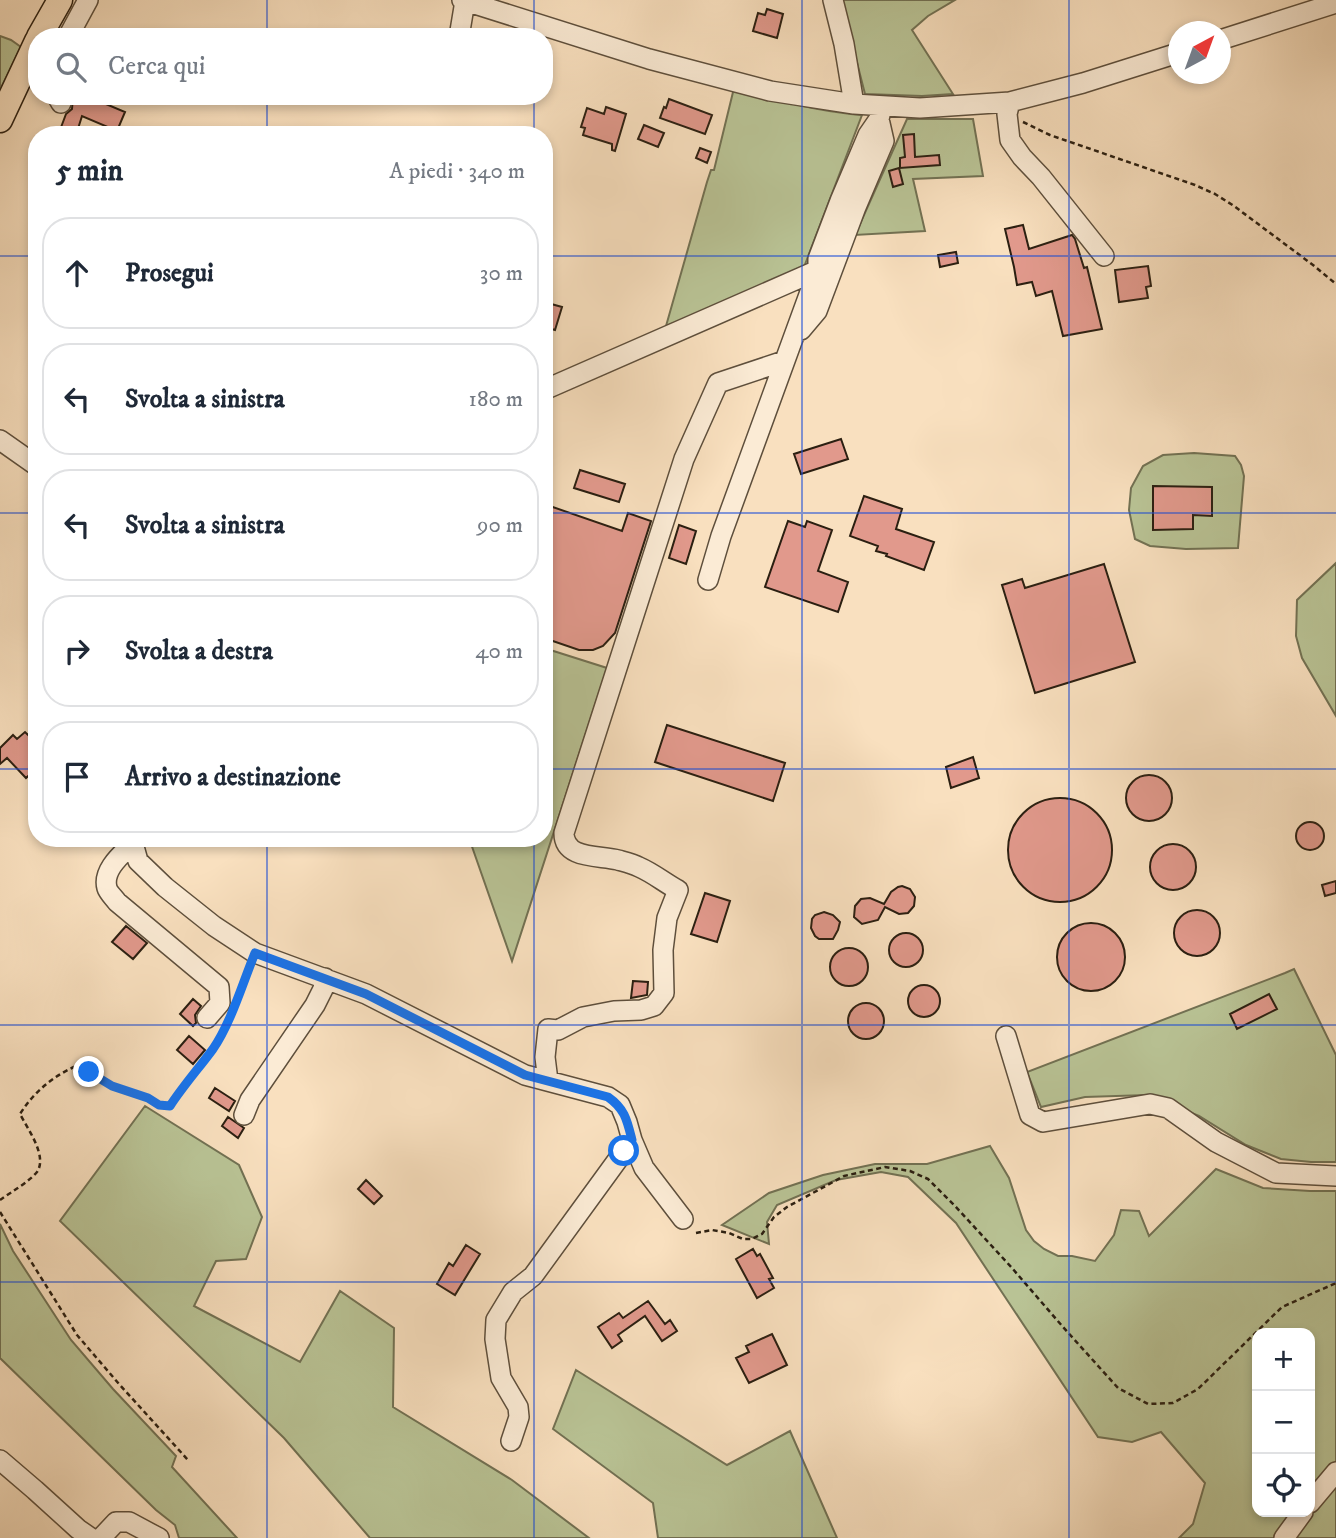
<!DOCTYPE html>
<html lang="it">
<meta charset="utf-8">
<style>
:root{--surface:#fff;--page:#f6f6f7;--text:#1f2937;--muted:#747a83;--line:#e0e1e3}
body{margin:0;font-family:"IM FELL DW Pica",serif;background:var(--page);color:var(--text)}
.controls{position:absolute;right:21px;bottom:21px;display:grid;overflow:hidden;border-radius:14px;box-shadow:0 4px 10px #0003}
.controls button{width:63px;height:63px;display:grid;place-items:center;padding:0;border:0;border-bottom:2px solid var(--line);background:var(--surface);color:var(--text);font:35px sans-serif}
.compass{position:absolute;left:1168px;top:21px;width:63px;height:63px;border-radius:50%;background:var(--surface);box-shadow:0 4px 10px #0003;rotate:41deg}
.stop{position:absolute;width:21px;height:21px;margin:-16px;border:5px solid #1a73e8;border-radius:50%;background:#fff}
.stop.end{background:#1a73e8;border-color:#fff;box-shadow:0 2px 7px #0008}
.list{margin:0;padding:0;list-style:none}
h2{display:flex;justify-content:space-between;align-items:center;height:91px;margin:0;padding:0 28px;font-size:30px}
h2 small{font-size:23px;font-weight:400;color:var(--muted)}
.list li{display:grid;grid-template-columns:46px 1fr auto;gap:21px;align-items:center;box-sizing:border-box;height:112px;margin:0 14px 14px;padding:0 14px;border:2px solid var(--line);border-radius:28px}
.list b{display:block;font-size:26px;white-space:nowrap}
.list em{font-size:23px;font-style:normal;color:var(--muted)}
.icon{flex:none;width:38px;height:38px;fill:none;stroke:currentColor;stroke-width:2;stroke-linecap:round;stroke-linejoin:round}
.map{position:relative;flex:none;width:1336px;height:1538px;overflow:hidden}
.search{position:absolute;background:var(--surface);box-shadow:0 4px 10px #0003;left:28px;top:28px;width:525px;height:77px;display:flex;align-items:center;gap:18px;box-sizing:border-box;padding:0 24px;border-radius:28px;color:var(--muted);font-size:26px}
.panel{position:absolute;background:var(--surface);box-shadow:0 4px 10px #0003;left:28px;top:126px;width:525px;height:721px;border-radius:28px}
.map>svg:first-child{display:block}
</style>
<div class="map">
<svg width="1336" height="1538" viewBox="0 0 1336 1538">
<rect width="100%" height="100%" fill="#f9e0bf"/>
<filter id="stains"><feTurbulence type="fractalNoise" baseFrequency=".00286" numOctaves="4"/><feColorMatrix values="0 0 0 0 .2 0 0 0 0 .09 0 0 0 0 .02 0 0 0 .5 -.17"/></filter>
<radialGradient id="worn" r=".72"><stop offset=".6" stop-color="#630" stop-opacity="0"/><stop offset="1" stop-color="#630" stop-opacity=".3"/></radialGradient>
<path fill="#b9c395" stroke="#727153" stroke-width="2" fill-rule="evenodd" d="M841,0H955L928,16L912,30L953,94L922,96L865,94Z
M0,36L11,40L21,47L0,90Z
M734,88C776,100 818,112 862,115L801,275L666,326L707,182L711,170H714Z
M907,119H973L983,176L913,179L925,231L855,235Z
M1194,453L1235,456L1241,465L1244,476L1238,548L1186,549L1150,546L1135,539L1129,510L1131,488L1143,466L1163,455Z
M1336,563V716L1302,658L1296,636L1297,600Z
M544,648L607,668L512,961L469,838H544Z
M1294,969L1336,1055V1162H1311L1281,1159L1246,1145L1199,1116L1147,1095L1085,1097L1041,1107L1027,1072L1285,973Z
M145,1106L239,1165L262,1217L246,1259L216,1261L194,1306L300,1362L340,1291L394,1328L393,1407L512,1480L589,1538H370L284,1438L60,1221Z
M990,1146L1009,1178L1026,1230L1034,1241L1044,1249L1058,1256H1072L1095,1261L1114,1235L1121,1210L1139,1211L1149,1236L1216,1169L1263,1188L1310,1191H1336V1538H1179L1193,1524L1205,1483L1161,1432L1132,1442L1098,1437L956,1223L908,1177L881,1172L836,1180L777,1205L767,1222L769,1244L722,1225L769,1193L823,1175L875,1164H927ZM1257,1333H1310V1512H1257Z
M0,1224L13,1251L71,1340L113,1389L176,1456L172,1467L237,1538H179L175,1525L156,1510L0,1358Z
M576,1370L727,1465L790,1431L837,1538H658L653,1503L553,1429Z"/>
<path fill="#e1998c" stroke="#2b1f11" stroke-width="2" d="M767,9L783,14L777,38L753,31L758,13L765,15Z
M73,96H92L102,100L101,102L125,112L117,131L82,116L76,135L60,130L66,114L72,109Z
M669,99L712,115L705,134L660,118L664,107L666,108Z
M606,107L626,114L615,151L612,150V144L583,135L585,128L581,127L587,108L604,114Z
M644,125L664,133L658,147L638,139Z
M914,134L915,157L939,155L940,165L900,168V158L905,157L903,135Z
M700,148L711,152L707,163L696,158Z
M899,168L903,184L893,187L889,171Z
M1023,225L1029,249L1072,235L1075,239L1084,268L1087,267L1102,329L1063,336L1052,291L1036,296L1032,282L1017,285L1014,267L1005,229Z
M956,252L958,263L940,267L938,255Z
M1148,266L1151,286L1146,287L1148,298L1119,302L1115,270Z
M544,302L562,307L555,330L544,327Z
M841,439L848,459L801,474L794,454Z
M580,470L625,484L619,502L574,488Z
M1153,486L1212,487V516L1193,515V529L1153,530Z
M864,496L902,509L896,529L934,542L924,570L886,556L887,554L876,551L878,546L850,536Z
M544,504L622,531L628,513L651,521L615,633L603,646L593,650H579L544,638Z
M788,521L805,527L807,521L832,530L818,571L848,582L838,612L765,587Z
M679,525L696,531L686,564L669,558Z
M1104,564L1135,662L1035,693L1002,585L1022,579L1025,588Z
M667,725L785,763L773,801L655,762Z
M37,727V768L26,778L7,758L0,764V748L13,735L17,739L25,732L28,735Z
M973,757L979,778L951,788L946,767Z
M1126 798a23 23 0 1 1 46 0a23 23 0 1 1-46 0Z
M1008 850a52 52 0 1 1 104 0a52 52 0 1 1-104 0Z
M1296 836a14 14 0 1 1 28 0a14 14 0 1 1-28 0Z
M1150 867a23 23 0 1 1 46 0a23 23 0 1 1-46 0Z
M1336,881V893L1325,896L1322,885Z
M902,886L910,889L915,897L914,906L908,913L899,914L885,907L878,920L862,924L854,917L855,906L861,899L870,898L884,904L891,892L898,887Z
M705,893L730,901L717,942L691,934Z
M1174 933a23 23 0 1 1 46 0a23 23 0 1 1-46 0Z
M824,912L833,915L840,922L838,930L833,939H819L815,936L811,928L812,919L815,915Z
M1057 957a34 34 0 1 1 68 0a34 34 0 1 1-68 0Z
M126,926L147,943L133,959L112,942Z
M889 950a17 17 0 1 1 34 0a17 17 0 1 1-34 0Z
M830 967a19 19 0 1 1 38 0a19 19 0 1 1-38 0Z
M633,981L648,982L647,995L631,998Z
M908 1001a16 16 0 1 1 32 0a16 16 0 1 1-32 0Z
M1269,994L1277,1009L1237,1029L1230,1014Z
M193,999L201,1006L195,1015L196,1023L193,1026L180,1014Z
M848 1021a18 18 0 1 1 36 0a18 18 0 1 1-36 0Z
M189,1036L205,1050L193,1064L177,1050Z
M215,1088L235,1101L229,1111L209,1098Z
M228,1117L244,1128L238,1138L222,1126Z
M366,1180L382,1196L374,1204L358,1189Z
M466,1245L480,1254L455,1295L437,1284L449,1263L453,1266Z
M753,1249L757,1256L760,1254L773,1278L769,1279L774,1288L757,1298L736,1259Z
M648,1301L665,1324L670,1320L677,1331L662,1341L645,1316L618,1335L622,1341L612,1348L598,1327L619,1313L623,1318Z
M772,1334L787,1365L749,1383L736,1358L749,1352L746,1346Z"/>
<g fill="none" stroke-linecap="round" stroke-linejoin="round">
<g stroke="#5e4f3c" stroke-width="22">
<path id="minor" d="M462,0L649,59L770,91L854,104L920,108L1010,102L1083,83L1178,53
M833,0L844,44L854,104
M68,37L88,0
M459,37L465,1
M1220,40L1336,3
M57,96L61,103
M1010,102L1007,114L1010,140L1022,157L1041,177L1104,256
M801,330L817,311L856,207L884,141L879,119
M544,390L818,270
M0,440L37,466
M708,580L721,536L818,270V259L840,201L868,135L879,119L882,106
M133,838V843L138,861L165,887L214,926L255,953L366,994L525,1075L608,1097L620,1105L627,1122L632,1140L644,1168L683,1219
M133,843C122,854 102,870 107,888C108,892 114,898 117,902L219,987L220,1003L207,1018
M1006,1036L1030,1115L1043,1122L1150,1104L1168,1108L1216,1142L1276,1173L1336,1176
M548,1081L545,1057L548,1029L558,1030L583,1017L614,1011L641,1010L654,1006L664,993L663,950L667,918L678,890C665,883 653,873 639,867C633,864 625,862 618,860C600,855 564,860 564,833L684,459L718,383L784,361
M244,1115L250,1100L315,1005L323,989L325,978
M511,1441L519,1417L518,1407L501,1378L495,1339L496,1320L513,1292L533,1276L632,1140
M0,1460L35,1490L78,1529L91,1538
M1310,1503L1336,1472
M101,1538L116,1522H129L159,1538
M1284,1538L1303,1512"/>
</g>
<g stroke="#2b1f11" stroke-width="27">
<path id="major" d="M39,37L60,0
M0,120L37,41"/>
</g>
<path stroke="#2b1f11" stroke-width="2.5" stroke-dasharray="5 3.5" stroke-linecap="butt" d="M1023,122L1050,135L1195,185L1215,194L1234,206L1313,265L1336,284
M236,998L249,969
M0,1200C11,1192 29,1182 37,1172C48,1156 27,1128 20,1114C33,1093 52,1077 74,1067L89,1072L112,1086L148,1098L159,1105L170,1106C189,1077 213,1052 228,1020
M0,1212L77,1335L119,1384L188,1460
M696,1233L712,1230L729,1233L743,1239H752L762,1234L774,1217L787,1207L844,1176L885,1167L910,1171L928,1179L955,1206L1012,1268L1063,1327L1118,1388L1148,1404L1173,1403L1198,1389L1282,1307L1336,1283"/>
<use href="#minor" stroke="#fbebd5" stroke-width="19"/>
<use href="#major" stroke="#f9e0bf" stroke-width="24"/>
</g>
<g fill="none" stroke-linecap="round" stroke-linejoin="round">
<path stroke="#1a73e8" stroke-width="9" d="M89,1072L112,1086L148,1098L159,1105L170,1106C183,1086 199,1068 213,1049C231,1023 243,982 255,953L366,994L525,1075L608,1097C625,1109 627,1120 632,1140L624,1151"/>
</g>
<path fill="none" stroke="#1d4ed8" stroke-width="2" stroke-opacity="0.55" d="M267,0V37M534,0V37M802,0V1538M1069,0V1538M267,96V135M534,96V135M0,256H37M544,256H1336M0,513H37M544,513H1336M0,769H37M544,769H1336M267,838V1538M534,838V1538M0,1025H1336M0,1282H1336"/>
<rect width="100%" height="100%" filter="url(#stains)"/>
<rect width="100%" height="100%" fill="url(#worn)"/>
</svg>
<div class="controls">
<button>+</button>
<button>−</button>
<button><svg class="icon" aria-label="locate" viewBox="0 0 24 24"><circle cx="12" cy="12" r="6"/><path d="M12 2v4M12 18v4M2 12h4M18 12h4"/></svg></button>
</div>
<svg class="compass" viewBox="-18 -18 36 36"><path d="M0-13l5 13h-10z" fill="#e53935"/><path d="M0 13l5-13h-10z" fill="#747a83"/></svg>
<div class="stop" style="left:624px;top:1151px"></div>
<div class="stop end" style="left:89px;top:1072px"></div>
<div class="search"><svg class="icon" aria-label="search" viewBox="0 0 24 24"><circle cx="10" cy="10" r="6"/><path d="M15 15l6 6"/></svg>Cerca qui</div>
<section class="panel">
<h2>5 min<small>A piedi · 340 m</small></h2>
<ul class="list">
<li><svg class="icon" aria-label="ahead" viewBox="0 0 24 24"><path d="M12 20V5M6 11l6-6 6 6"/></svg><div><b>Prosegui</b></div><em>30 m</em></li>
<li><svg class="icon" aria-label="left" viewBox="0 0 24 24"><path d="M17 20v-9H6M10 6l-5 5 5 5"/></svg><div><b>Svolta a sinistra</b></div><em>180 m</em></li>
<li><svg class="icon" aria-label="left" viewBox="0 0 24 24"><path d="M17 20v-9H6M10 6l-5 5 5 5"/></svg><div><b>Svolta a sinistra</b></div><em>90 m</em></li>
<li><svg class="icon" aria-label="right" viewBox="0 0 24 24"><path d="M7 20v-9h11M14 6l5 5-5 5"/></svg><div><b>Svolta a destra</b></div><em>40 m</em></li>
<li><svg class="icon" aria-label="arrive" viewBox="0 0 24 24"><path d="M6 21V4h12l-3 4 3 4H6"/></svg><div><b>Arrivo a destinazione</b></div></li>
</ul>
</section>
</div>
